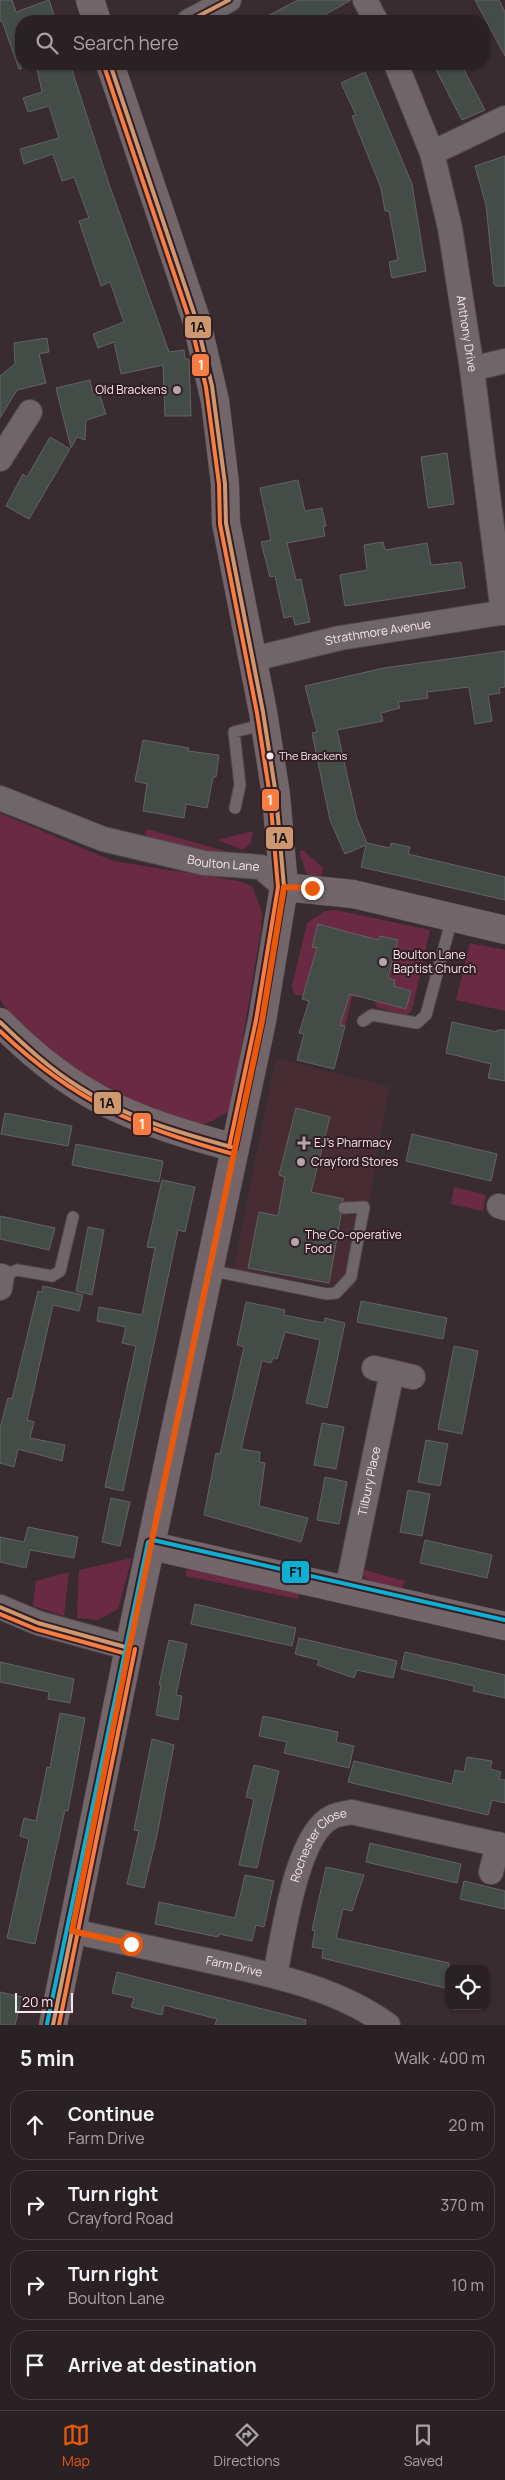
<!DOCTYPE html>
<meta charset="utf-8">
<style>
:root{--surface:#2a2124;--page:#362e31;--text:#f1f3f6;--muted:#a5a3a6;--line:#463e41;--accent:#ea580c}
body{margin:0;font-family:Manrope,sans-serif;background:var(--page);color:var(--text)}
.controls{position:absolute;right:15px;bottom:15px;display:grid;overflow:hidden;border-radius:10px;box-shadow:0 1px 4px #0004}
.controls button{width:45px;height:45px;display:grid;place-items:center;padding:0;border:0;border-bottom:1px solid var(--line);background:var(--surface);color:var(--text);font:25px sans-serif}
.scale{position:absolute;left:15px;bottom:12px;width:58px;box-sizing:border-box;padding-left:5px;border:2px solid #f6e7eb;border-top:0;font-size:14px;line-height:18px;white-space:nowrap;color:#f6e7eb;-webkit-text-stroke:4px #331e24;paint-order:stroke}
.stop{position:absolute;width:15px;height:15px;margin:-11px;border:4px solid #ea580c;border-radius:50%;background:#fff}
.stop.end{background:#ea580c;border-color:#fff;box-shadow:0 1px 5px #0008}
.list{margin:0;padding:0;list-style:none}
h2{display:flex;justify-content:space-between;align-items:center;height:65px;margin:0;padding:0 20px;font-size:21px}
h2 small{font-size:16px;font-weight:400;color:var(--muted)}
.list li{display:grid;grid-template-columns:32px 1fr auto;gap:15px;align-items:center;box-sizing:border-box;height:70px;margin:0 10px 10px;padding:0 10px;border:1px solid var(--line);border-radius:20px}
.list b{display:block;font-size:19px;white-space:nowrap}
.list p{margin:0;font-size:16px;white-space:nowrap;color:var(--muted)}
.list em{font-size:16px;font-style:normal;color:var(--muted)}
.icon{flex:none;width:28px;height:28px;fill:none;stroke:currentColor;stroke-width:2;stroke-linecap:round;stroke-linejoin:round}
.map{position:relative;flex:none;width:505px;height:2025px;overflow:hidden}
.search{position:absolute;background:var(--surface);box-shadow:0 1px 4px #0004;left:15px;right:15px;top:15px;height:55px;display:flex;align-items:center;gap:12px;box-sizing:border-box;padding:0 18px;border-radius:20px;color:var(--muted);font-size:19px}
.sheet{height:385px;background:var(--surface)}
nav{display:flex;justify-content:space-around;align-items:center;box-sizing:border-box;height:70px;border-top:1px solid var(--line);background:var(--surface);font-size:14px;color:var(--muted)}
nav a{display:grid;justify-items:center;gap:2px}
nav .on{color:var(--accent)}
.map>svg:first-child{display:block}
</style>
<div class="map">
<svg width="505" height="2025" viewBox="0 0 505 2025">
<rect width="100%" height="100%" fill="#382c30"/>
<path fill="#472c34" d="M276,1058L389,1087L354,1290L234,1269Z"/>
<path fill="#6a2a43" d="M0,813L113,861L239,881L252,886L262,912L261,930L232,1102L228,1112L210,1122L192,1126L109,1093L61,1060L24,1030L2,1003L0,999Z
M146,829L236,854L243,858L145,840Z
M253,831L251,843L243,850L217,840Z
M299,851H304L323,868L320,880L306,873Z
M336,910L430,930L412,1010L406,1016L377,1007L374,1001L406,1009L411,991L394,986L395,980L389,979L398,941L380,936L364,998L352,997L345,1026L340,1025L346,1008L329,1002L360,935L319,924L312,946L317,948L303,995H296L293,991L292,986L307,923L325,911Z
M470,943L505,950V1011L456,1000Z
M454,1187L486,1195L483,1211L451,1204Z
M132,1558L118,1609L98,1620L77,1618L79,1570Z
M358,1568L405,1581L402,1590C383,1586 368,1586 358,1568Z
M193,1569L301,1590L298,1599L186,1576V1570Z
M69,1572L64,1616L33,1606L36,1581Z"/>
<path fill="#444c48" stroke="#636362" d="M0,0H12L16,12L49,0L56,21H21V69H19L2,21H0Z
M298,0H351L314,21H258Z
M475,0H499L505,12V56Z
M36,64H70L109,184L169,352L184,350L185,359H189L191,416H165L163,365L121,374L114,342L98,348L93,334L124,322L110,282L101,286L79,221L89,218L74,177L62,181L53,154L24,164L20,149L59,138L49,106L28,112L23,98L42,92Z
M433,64H461L485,110L462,120Z
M365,72L412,184L426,271L392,278L389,262L398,260L389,211H385L381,188L352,116L356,115L341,83Z
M505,156V286H496L494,284L486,205L475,166Z
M47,338L49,352L39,354L46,383L17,390L0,418V376L15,364L14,343Z
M90,380L93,395L99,393L106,414L86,420L85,440L77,437L71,448L56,388Z
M50,437L70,449L29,519L6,506L23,474L27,477Z
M447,453L454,504L428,508L421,457Z
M298,480L305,511L322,508L326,526H323L325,536L287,543L296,580L301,579L310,622L295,625L293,616L284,618L275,576L270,577L261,542L271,540L260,488Z
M383,542L385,550L427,543L431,565L461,562L465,588L345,606L340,575L367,570L364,545Z
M505,651V687L499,688L500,693L488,695L492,721L475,724L469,687L427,692L428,698L398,702L400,708L381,713L383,721L337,730L357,819L367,843L390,848L391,843L410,847L408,854L505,877V900L361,867L366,845L345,854L330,820L312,733L317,732L305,686L384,668Z
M143,740L189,748L188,751L219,755L216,777H213L207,808L186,804L184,818L143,811L147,784L135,781Z
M318,924L378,940L380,936L398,940L388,978L395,980L394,986L411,991L406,1009L350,994L340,1025L345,1026L334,1069L297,1060L304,1034L299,1033L309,1001L302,999L317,948L312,947Z
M452,1022L497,1032V1030H505V1081L488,1078L491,1064L446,1053Z
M296,1108L330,1117L311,1192L344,1199L337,1208L341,1215L329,1283L248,1268L259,1212L278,1216L285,1177L279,1175Z
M5,1113L72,1126L68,1146L1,1134Z
M412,1134L497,1154L491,1181L406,1161Z
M76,1144L163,1161L159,1182L72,1165Z
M162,1180L195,1187L185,1232L178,1230L123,1491L105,1487L136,1346L122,1343L126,1327L97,1321L99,1307L142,1315L155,1248L147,1247Z
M0,1216L55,1228L49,1250L0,1239Z
M88,1227L104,1230L92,1295L76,1291Z
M43,1286L83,1295L79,1311L53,1305L27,1420L34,1422L30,1438L65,1445L62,1461L18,1449L14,1467L0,1463V1428L8,1398L12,1399L38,1291L42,1292Z
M361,1301L447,1318L443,1339L357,1322Z
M246,1302L285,1310L284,1315L324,1323L325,1318L345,1323L327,1408L306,1403L320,1340L285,1332L277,1359L273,1358L271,1363L262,1361L241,1449L260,1452L259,1462L265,1463L259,1506L308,1518L301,1542L204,1515L216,1453L220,1454L244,1347L237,1345Z
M454,1346L478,1351L462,1434L438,1429Z
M322,1423L344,1427L336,1469L314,1465Z
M426,1440L448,1444L440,1486L418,1482Z
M325,1477L347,1482L339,1524L317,1520Z
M408,1490L430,1494L422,1536L400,1532Z
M111,1498L130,1502L120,1546L102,1542Z
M28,1527L78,1537L74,1558L30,1550L26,1568L0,1562V1537L24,1542Z
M425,1540L492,1555L487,1578L420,1563Z
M195,1604L296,1628L292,1646L191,1624Z
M299,1638L397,1661L393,1678L357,1670L354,1678L317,1665L319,1660L295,1654Z
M169,1640L187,1644L176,1695L182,1696L178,1720L156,1715L161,1685H159Z
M405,1652L505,1675V1698L473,1691L474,1686L401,1669Z
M0,1662L74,1679L70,1703L48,1699L49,1692L0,1682Z
M60,1713L85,1718L68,1811L65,1810L35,1944L7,1938L29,1839L20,1836L24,1818L36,1821L47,1767L50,1768Z
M263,1716L338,1732L336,1742L354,1746L349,1768L284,1753L287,1742L259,1736Z
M152,1739L174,1745L157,1835L144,1888L127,1884L139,1831L134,1830Z
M467,1757L492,1761L490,1769L501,1772L499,1779L505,1780V1803L492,1800L488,1815L348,1782L354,1761L452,1784L455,1770L464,1772Z
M254,1765L279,1771L257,1868L239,1865L254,1799L246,1797Z
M370,1843L461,1864L457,1883L366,1862Z
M326,1867L364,1875L352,1911L343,1909L336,1938L449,1963V1989L322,1958L323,1949L312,1947L315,1931L312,1930Z
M245,1875L274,1881L264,1927L256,1925L252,1941L219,1934L218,1937L155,1924L159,1902L235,1918Z
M464,1881L505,1891V1909L460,1899Z
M117,1972L306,2020L305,2025H215L217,2019L164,2005L162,2015L131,2007L134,1998L112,1993Z
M0,1992L22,1997L15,2025H0Z"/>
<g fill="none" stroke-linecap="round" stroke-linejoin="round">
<g stroke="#52484b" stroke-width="13">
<path id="lane" d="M235,808L240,785L234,732L265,724
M363,1021L372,1015L417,1023L426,1015L452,918
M209,1270L327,1294L336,1293L351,1277L364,1207L344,1208
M2,1276L17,1270L52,1276L60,1271L73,1217"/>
</g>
<g stroke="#52484b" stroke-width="26">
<g id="street">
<path d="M365,0L376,21"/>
<path d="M189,21L229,0"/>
<path id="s1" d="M396,64L432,153L450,228L472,369L503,613"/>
<path d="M432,153L505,118"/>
<path d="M472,369L505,361"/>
<path d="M0,459L30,412"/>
<path id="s2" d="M253,659L340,638L505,612"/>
<path id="s3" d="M0,798L103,839L204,863L261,867L284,887"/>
<path d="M499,1206L505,1208"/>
<path d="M0,1276H2L0,1288"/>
<path d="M374,1368L413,1377"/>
<path id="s4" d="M347,1590L392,1372"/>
<path d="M0,1607L38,1623L129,1648"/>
<path d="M491,1872L498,1844"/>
<path id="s5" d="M72,1931C118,1941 164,1951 210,1961C272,1975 335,1987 388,2025"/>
<path id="s6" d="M275,1975C283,1938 296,1834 332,1817C337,1814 345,1814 351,1812L505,1846"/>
</g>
</g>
<g stroke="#52484b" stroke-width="29">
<path id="secondary" d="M90,0L97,21
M284,887L353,894L505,930
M0,1022C74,1098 134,1121 235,1148
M152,1546L505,1626
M53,2025L129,1648L262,1021L284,887L276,795L263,712L226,523L225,484L215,401L196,319L110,64"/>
</g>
<use href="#lane" stroke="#6f6669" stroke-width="11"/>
<use href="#street" stroke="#6f6669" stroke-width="24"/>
<use href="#secondary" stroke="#73666a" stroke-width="28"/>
<g stroke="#331e24" stroke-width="8">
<path id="bus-1" d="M189,21L229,0
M110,64L196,319L212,386L225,484L226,523L263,712L276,795L284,887L262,1021L235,1148
M0,1022C25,1046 50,1069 79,1087C126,1118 181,1133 235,1148
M0,1607L38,1623L129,1648
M53,2025L129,1648"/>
</g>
<g stroke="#331e24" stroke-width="8">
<path id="bus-2" d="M104,66L190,321L206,387L219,484L220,524L257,713L270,796L278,887L256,1020L229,1147
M0,1031C75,1102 135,1127 233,1154
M0,1614L36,1629L127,1654
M59,2025L135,1649"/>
</g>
<g stroke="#331e24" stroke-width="8">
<path id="bus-3" d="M47,2024L148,1542L153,1540L505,1620"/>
</g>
<use href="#bus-1" stroke="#cd976f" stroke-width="4"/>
<use href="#bus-2" stroke="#f77d43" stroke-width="4"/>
<use href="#bus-3" stroke="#0dafd3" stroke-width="4"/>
</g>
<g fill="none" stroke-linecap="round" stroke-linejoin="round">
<path stroke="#ea580c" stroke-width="6" d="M131,1944L72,1931L129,1648L262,1021L284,887L312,888"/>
</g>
<g fill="#b4a6aa" stroke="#331e24" stroke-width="2">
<circle cx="177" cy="390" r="5"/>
<circle cx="383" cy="962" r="5"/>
<path d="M301.5 1135.5h5v5h5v5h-5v5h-5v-5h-5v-5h5z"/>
<circle cx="301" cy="1162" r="5"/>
<circle cx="295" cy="1242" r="5"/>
</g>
<circle fill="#f6e7eb" stroke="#331e24" stroke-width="2" cx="270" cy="756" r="4.5"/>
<g text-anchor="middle" stroke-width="4" stroke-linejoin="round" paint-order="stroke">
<g font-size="11" fill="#f6e7eb" stroke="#331e24" text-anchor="start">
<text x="279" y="760">The Brackens</text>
</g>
<g font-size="12" fill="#f6e7eb" stroke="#331e24">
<text dy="4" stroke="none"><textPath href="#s1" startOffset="280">Anthony Drive</textPath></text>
<text dy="4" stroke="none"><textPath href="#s2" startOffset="128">Strathmore Avenue</textPath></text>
<text dy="4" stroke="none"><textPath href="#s3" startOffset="234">Boulton Lane</textPath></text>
<text dy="4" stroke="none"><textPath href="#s4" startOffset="111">Tilbury Place</textPath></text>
<text dy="4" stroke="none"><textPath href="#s6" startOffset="141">Rochester Close</textPath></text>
<text dy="4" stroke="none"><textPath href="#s5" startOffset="166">Farm Drive</textPath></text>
</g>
<g font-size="12" fill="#f6e7eb" stroke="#331e24" text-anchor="start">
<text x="167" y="394" text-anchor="end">Old Brackens</text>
<text x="393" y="959">Boulton Lane<tspan x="393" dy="14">Baptist Church</tspan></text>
<text x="314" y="1147">EJ's Pharmacy</text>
<text x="311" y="1166">Crayford Stores</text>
<text x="305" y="1239">The Co-operative<tspan x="305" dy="14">Food</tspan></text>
</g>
</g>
<g stroke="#331e24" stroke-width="2">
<rect x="184" y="315" width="28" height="24" rx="5" fill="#cd976f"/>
<rect x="191" y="353" width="19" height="24" rx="5" fill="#f77d43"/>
<rect x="261" y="788" width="19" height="24" rx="5" fill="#f77d43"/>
<rect x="265" y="826" width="29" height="24" rx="5" fill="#cd976f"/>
<rect x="93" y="1091" width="29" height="24" rx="5" fill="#cd976f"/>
<rect x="132" y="1112" width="20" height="24" rx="5" fill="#f77d43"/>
<rect x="281" y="1560" width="29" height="24" rx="5" fill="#0dafd3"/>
</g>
<g font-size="14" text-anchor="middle" font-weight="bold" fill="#fff">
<text x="201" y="370">1</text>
<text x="270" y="805">1</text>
<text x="142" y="1129">1</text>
</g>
<g font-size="14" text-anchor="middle" font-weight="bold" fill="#111">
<text x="198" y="332">1A</text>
<text x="280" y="843">1A</text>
<text x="107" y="1108">1A</text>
<text x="296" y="1577">F1</text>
</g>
</svg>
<div class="controls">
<button><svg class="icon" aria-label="locate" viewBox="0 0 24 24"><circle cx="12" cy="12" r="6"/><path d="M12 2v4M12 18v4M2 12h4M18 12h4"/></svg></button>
</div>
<div class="scale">20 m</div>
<div class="stop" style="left:131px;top:1944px"></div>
<div class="stop end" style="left:312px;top:888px"></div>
<div class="search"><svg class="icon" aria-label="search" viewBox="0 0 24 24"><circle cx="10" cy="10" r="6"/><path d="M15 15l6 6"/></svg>Search here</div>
</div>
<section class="sheet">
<h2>5 min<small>Walk · 400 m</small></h2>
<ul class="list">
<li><svg class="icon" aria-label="ahead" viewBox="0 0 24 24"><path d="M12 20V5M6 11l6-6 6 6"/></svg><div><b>Continue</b><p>Farm Drive</p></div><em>20 m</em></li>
<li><svg class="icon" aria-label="right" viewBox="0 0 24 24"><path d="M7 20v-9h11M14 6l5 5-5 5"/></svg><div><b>Turn right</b><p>Crayford Road</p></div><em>370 m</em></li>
<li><svg class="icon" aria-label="right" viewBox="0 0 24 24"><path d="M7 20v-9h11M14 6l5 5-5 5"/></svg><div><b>Turn right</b><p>Boulton Lane</p></div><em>10 m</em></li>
<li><svg class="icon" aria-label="arrive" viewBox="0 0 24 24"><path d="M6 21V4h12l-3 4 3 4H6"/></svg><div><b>Arrive at destination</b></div></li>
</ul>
</section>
<nav>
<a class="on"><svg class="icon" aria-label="map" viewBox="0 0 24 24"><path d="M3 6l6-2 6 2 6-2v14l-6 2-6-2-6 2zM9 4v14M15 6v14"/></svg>Map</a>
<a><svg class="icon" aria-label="directions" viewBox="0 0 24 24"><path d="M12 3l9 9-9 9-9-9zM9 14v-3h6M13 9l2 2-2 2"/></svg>Directions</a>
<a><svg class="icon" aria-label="saved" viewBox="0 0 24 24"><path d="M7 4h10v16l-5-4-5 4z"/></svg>Saved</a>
</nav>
